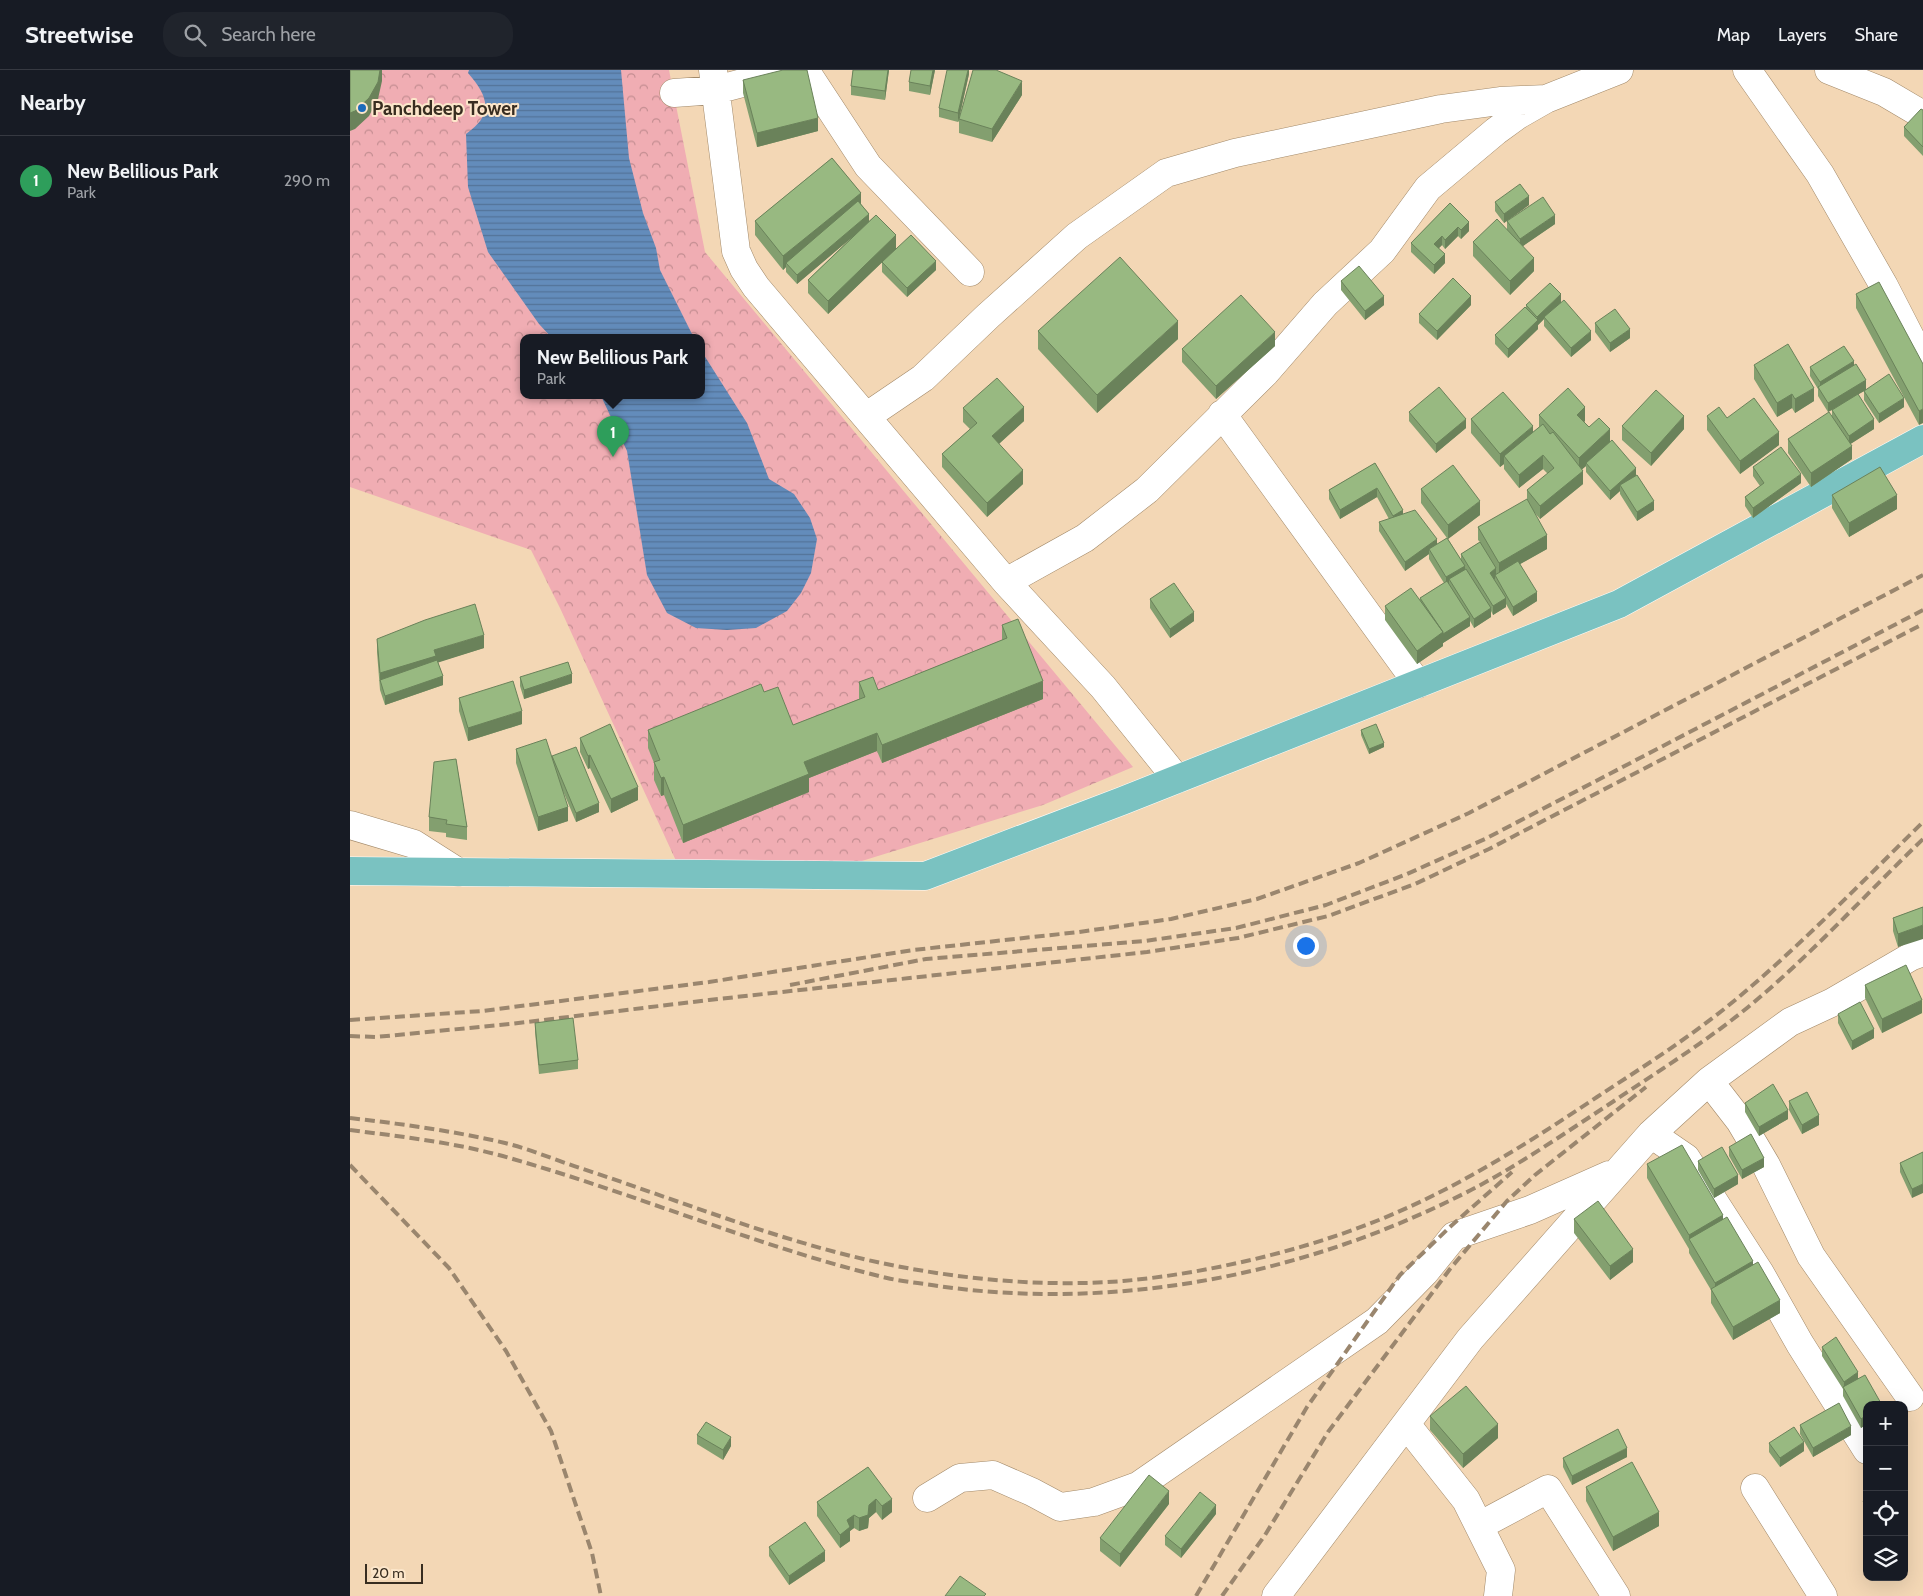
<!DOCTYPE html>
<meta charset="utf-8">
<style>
:root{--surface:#171b24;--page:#20242c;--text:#f1f3f6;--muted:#9ea1a6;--line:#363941;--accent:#2563eb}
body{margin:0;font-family:Cabin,sans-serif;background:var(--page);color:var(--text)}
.controls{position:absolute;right:15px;bottom:15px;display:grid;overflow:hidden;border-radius:10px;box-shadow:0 5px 20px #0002}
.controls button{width:45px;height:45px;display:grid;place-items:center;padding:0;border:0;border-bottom:1px solid var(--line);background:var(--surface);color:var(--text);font:25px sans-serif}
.scale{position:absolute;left:15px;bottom:12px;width:58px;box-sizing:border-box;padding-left:5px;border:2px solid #382d20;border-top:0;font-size:14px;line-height:18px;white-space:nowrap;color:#382d20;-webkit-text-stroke:4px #fce6ca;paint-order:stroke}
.you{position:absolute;left:955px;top:875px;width:18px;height:18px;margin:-12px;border:4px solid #fff;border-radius:50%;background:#1a73e8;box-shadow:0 0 0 8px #1a73e833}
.badge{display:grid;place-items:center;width:32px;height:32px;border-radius:50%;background:var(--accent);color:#fff;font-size:16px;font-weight:700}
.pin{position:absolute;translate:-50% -41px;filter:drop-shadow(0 1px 2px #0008)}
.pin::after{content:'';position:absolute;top:26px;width:18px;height:15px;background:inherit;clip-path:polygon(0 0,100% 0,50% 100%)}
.popup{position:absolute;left:170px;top:264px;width:185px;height:65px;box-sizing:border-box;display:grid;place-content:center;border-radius:10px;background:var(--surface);filter:drop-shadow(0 1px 4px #0005);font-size:16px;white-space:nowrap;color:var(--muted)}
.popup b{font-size:19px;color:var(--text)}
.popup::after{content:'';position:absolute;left:50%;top:100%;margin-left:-10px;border:10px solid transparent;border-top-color:var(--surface)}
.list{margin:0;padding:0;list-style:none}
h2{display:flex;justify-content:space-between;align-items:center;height:65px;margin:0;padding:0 20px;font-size:21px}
h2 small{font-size:16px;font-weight:400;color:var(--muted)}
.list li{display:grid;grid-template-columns:32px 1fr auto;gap:15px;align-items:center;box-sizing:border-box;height:90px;padding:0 20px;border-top:1px solid var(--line)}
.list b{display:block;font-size:19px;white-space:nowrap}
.list p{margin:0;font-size:16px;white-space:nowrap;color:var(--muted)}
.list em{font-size:16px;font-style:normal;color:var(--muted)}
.icon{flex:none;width:28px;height:28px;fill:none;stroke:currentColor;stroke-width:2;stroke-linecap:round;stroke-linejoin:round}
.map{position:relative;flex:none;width:1573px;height:1526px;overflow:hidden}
header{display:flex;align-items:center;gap:30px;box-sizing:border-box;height:70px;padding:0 25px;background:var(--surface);border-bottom:1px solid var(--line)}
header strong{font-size:24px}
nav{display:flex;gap:28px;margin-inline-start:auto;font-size:18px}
.search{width:350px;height:45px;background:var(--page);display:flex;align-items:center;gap:12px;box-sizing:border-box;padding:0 18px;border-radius:20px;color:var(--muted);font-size:19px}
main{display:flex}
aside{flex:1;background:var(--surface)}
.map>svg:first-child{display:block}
</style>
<header>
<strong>Streetwise</strong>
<div class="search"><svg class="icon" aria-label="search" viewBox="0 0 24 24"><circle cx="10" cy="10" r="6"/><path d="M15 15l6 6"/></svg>Search here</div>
<nav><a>Map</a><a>Layers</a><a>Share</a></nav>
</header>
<main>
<aside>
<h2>Nearby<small></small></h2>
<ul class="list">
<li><span class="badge" style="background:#2e9e5b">1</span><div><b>New Belilious Park</b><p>Park</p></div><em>290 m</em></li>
</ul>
</aside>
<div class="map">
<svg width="1573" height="1526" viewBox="0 0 1573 1526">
<defs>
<pattern id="park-crowns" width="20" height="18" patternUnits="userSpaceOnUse" patternTransform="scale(1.25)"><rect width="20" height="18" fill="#f0adb3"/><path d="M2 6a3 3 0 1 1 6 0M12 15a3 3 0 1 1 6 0" fill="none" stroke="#c38d91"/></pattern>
<pattern id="water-rules" width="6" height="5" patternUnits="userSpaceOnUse" patternTransform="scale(1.25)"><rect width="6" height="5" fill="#638cbb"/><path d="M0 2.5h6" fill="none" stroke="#537398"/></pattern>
</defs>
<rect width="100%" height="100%" fill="#f3d7b5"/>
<path fill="url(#park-crowns)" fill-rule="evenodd" d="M0,0H319L355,182L783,697L693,735L460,807L327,793L210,538L181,480L0,417ZM174,268H352V326H174Z"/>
<path fill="url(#water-rules)" d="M119,0H271L279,88L293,143L306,178L310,200L344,268H202L189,254L138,182L118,117L116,64C145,44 138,26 118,3Z
M352,282L397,353L419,409L444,424L460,448L467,469L461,503L451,523L437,541L406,558L377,560L346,558L317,543L297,505L277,381L251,326H352Z"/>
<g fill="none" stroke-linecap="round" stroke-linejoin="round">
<g stroke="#a28969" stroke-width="29">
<path id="minor" d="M363,0L386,181L394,199L406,217L656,512L753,617L827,709
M455,0L518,96L620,202
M1397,0L1470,104L1534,216L1573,292
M1479,0L1534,22L1573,45
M324,23L366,20L430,3
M1196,29L1269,0
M872,344L1068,614
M517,346L573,308L638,246L727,166L816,103L885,83L1091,39L1150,31L1196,29L1168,45L1146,61L1078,118L1032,181L975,234L915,303L797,420L735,468L656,512
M0,755L64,774L108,802
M1359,1011L1390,1051L1416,1095L1461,1186L1560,1327
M1301,1064L1336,1088L1410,1203L1450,1274L1517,1380
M1056,1354L1116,1430L1151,1500L1148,1526
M1405,1418L1473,1526
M577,1428L610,1408L643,1405L682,1422L710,1437L744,1432L788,1416L1027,1251L1075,1202L1104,1166L1180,1140L1259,1105
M1129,1456L1198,1419L1266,1526
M926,1526L1120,1269L1301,1064L1359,1011L1440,952L1481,933L1562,886L1573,882"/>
</g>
<g stroke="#fff" stroke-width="29">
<path id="major" d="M0,801L575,806L772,731L1269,534L1573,369"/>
</g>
<use href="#minor" stroke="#fff" stroke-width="28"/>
<use href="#major" stroke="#7ac2c1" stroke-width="28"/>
<path stroke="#9a866e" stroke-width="4" stroke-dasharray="10 5" stroke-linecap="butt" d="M440,915L576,889L795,871L886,858L976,835L1057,804L1135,769L1573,540
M0,950L132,941L359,912L563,880L729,862L821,849L907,829L1009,793L1119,743L1573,505
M0,966L26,967L160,954L359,930L797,882L888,868L978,846L1065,814L1139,779L1573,554
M0,1048C52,1054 104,1061 155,1073C180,1079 205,1090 230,1098C334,1132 438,1175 546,1196C619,1210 698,1217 773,1211C864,1203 975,1176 1059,1137C1125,1107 1187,1067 1247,1027C1296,995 1345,964 1390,926C1454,872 1513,811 1573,752
M0,1060C54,1067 110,1073 163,1089C289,1125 409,1177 537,1208C554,1212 571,1213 588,1216C769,1242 959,1204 1121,1120C1169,1095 1215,1063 1261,1033C1307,1002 1354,973 1397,938C1459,887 1515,825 1573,769
M0,1095L99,1198L156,1281L201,1361L242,1483L251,1526
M846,1526L957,1337L1050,1205L1101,1156L1162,1102
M872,1526L915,1465L978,1362L1100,1199L1157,1131L1185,1105L1296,1017"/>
</g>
<path fill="#839f6f" d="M503,0H539L535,30L501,25V16Z
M585,0L580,25L559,21V12Z
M619,0V4L610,45L672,25L642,72L609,63V51L608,52L589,47V38Z
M393,10L468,61L407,77L393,23Z
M1573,40V86L1554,66V57Z
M482,88L511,123V134L519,144V151L526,145L546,165V179L478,244L458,223V210L501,168L447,214L436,202V197L433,200L405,165V151Z
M1145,132L1179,135L1154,153L1145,141Z
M1100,133L1119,161L1111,169L1108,166L1095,179L1092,175L1089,178L1095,193L1084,204L1061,182V173Z
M1157,151L1205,154L1173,176L1184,201L1160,225L1123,186V172L1157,160Z
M532,192L586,200L557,227L532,202Z
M991,211L1034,235L1015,250L991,220Z
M1506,224L1573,294L1569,355L1506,238Z
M1211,232L1241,270L1221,287L1194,256V249L1188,255V259L1158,288L1145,274V265L1176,238V235Z
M1121,235L1087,270L1069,253V244Z
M1245,253L1280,268L1260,282L1245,262Z
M688,261L828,269L747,343L688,279Z
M925,276L866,329L832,292V279Z
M1404,295L1464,331L1445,343L1442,338L1427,347L1404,309Z
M1504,295L1516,319L1554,337L1529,353L1514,330V321L1508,324L1524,359L1500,374L1502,389L1461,417L1438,383V369L1482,347V340L1478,342L1468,326V319L1460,306V297Z
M613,338L674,351L649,374L673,414L637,447L592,397V384L620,359L613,352Z
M1059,342L1116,358L1086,383L1059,351Z
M1189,345L1235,351L1234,352L1239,357L1260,371L1286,405L1304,440L1287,451L1270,424V421L1260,430L1236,402V396L1232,399L1233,414L1190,449L1184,442L1197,479L1170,494L1187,531L1163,546L1156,534V537L1143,545L1141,541V547L1124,558L1120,551V556L1093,573V576L1067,594L1035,550V536L1070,530V528L1094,513L1079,489V484L1055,501L1029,461V452L1039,449L1027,427L990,449L979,429V420L1025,393L1053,444L1087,474L1097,468L1071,433V419L1130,445L1098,469L1111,490V484L1130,472L1128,470V457L1177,430V420L1198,404L1193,399L1169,418L1154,399V394L1150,397L1121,363V349L1183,362L1189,357Z
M1357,346L1377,348L1429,375L1390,404L1357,360Z
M1272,356L1334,359L1301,396L1272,370Z
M1403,397L1451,413L1403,448L1395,436V427L1410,416L1403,406Z
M1482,425L1547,439L1499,467L1482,438Z
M800,529L844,551L820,568L800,538Z
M652,555L693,629L532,693L527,681L459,708V722L333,773L314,725L311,726L304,710V693L298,678V660L443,655L509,629V612L528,620L652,570Z
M27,569L134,578L88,592L93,615L35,635L30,620L27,582Z
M170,607L222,613L174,629L170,616Z
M109,628L172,654L118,671L109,641Z
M1011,660L1034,677L1019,684L1011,665Z
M230,668L288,730L261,743L240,698L238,699L230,682Z
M166,679L202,689V686L249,742L226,752L213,721L218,751L188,761L166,693Z
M106,689L117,757V770L96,767V763L79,761V747Z
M1573,837L1548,877L1543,861V848Z
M1515,915L1572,943L1532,963L1515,928Z
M1488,944L1524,968L1502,980L1488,953Z
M185,953L228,990V999L189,1004L185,962Z
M1439,1031L1469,1055L1452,1064L1439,1040Z
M1395,1033L1438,1049L1409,1066L1395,1042Z
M1379,1077L1414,1097L1392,1109L1379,1086Z
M1573,1082L1562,1128L1550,1102V1093Z
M1348,1091L1388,1114L1364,1128L1348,1100Z
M1297,1094L1373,1149L1403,1195L1430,1243L1383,1270L1361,1233V1220L1339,1183V1179L1297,1108Z
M1224,1149L1283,1192L1260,1210L1224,1163Z
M1472,1277L1508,1308L1517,1335V1354L1511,1358L1493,1326V1319L1472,1286Z
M1080,1346L1148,1368L1113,1398L1080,1360Z
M1450,1355L1501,1365L1463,1387L1450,1364Z
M347,1365L381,1376L373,1390L347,1374Z
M1419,1373L1454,1381L1430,1397L1419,1382Z
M1277,1387L1222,1415L1213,1397V1388Z
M518,1397L542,1442L532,1450L526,1442L519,1448L518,1458L509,1461L504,1458L500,1461V1471L490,1478L467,1446V1432Z
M1236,1417L1309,1456L1263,1481L1236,1431Z
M1517,1429V1447L1513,1440V1431Z
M819,1434L770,1497L750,1481V1468Z
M866,1444L831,1488L815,1475V1466Z
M419,1477L475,1491L439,1515L419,1486Z"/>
<path fill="#6a825a" d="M30,0H32V11L28,29L19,46L5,59L0,61V43Z
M538,0H539L535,30V21Z
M583,0H585L580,25V16Z
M618,0H619V4L608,52V43Z
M672,11V25L642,72V59Z
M468,48V61L407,77V63Z
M511,123V136L436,193V197L433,200V186Z
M1179,126V135L1154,153V144Z
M519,144V153L447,214V205Z
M1205,145V154L1170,178V169Z
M1119,152V161L1111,169V160Z
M1108,157V166L1095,179V170Z
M546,165V179L478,244V231Z
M1092,166V175L1084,183V174Z
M1095,184V193L1084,204V195Z
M1184,188V201L1160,225V211Z
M586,191V200L557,227V218Z
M1211,224V233L1194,247V249L1188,255V259L1158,288V279L1187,251V247Z
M1034,226V235L1015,250V241Z
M1121,226V235L1087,270V261Z
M828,251V269L747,343V325Z
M1280,259V268L1260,282V273Z
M1241,261V270L1221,287V278Z
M925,262V276L866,329V316Z
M1504,291V300L1470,319V312Z
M1516,310V320L1478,342V333Z
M1464,318V331L1445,343V329Z
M1442,324V338L1427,347V333Z
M1554,328V337L1529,353V344Z
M674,337V351L642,380V366Z
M1235,337V351L1227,359V345Z
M1573,339V353L1569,355V341Z
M1334,346V359L1301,396V383Z
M1116,349V358L1086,383V374Z
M1524,349V359L1499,375V366Z
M1183,356V370L1154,386V394L1150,397V384Z
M1260,359V373L1236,393V396L1229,402V388Z
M1429,362V375L1390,404V391Z
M1502,376V389L1461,417V403Z
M1193,385V399L1169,418V405Z
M1286,398V407L1270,415V421L1260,430V421Z
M673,400V414L637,447V433Z
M1233,401V414L1190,449V436Z
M1451,404V413L1403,448V438Z
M1027,418V427L990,449V440Z
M1547,425V439L1499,467V453Z
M1130,431V445L1098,469V455Z
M1304,431V440L1287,451V442Z
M1053,440V449L1043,455V446Z
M1197,465V479L1149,506V493Z
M1087,469V479H1079V484L1055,501V492Z
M1115,496V505L1099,509V515L1096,517V507Z
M1146,498V508L1145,505V509L1140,512V503Z
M1187,522V531L1163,546V537Z
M1156,528V537L1143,545V536Z
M1141,538V547L1124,558V549Z
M844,542V551L820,568V559Z
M1120,547V556L1093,573V564Z
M1093,562V576L1067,594V581Z
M134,565V578L30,611V603L84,580Z
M222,604V613L174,629V620Z
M93,606V615L35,635V626Z
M693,611V629L532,693V675Z
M172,641V654L118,671V658Z
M527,663V681L459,708V722L333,773V755L454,692Z
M1034,673V677L1019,684V679Z
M240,685V698L238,699V686Z
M314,707V725L311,726V708Z
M288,717V730L261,743V729Z
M249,733V742L226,752V743Z
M218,737V751L188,761V747Z
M1573,855V869L1548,877V864Z
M1572,930V943L1532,963V949Z
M1524,959V968L1502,980V971Z
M1438,1040V1049L1409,1066V1057Z
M1469,1045V1055L1452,1064V1055Z
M1414,1088V1097L1392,1109V1100Z
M1388,1105V1114L1364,1128V1119Z
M1573,1114V1123L1562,1128V1119Z
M1373,1145V1159L1339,1169V1179V1165Z
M1283,1179V1192L1260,1210V1196Z
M1403,1191V1204L1365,1227V1213Z
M1430,1230V1243L1383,1270V1257Z
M1508,1302V1311L1494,1319V1312Z
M1517,1345V1354L1511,1358V1349Z
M1148,1354V1368L1113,1398V1384Z
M1501,1356V1365L1463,1387V1378Z
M381,1367V1376L373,1390V1380Z
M1454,1372V1381L1430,1397V1388Z
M1277,1378V1387L1222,1415V1406Z
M819,1421V1434L770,1497V1484Z
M526,1429V1442L519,1448L518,1458L509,1461V1448L519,1435Z
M542,1429V1442L532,1450V1436Z
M866,1435V1444L831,1488V1479Z
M1309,1442V1456L1263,1481V1467Z
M504,1445V1458L500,1461V1471L490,1478V1465L497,1450Z
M475,1481V1491L439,1515V1506Z"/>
<path fill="#98b981" stroke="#6a825a" d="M0,0H30L28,12L19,28L5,41L0,43Z
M433,0H457L468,48L407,63L393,10Z
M503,0H538L535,21L501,16Z
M561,0H583L580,16L559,12Z
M597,0H618L608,43L589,38Z
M623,0H646L672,11L642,59L609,49Z
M1571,39L1573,40V77L1554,57Z
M482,88L511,123L433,186L405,151Z
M1170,114L1179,126L1154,144L1145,132Z
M1193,127L1205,145L1170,169L1157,151Z
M508,131L519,144L447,205L436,193Z
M1100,133L1119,152L1111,160L1108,157L1095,170L1092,166L1084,174L1095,184L1084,195L1061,173Z
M526,145L546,165L478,231L458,210Z
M1147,149L1184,188L1160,211L1123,172Z
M561,165L586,191L557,218L532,192Z
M770,187L828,251L747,325L688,261Z
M1009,196L1034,226L1015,241L991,211Z
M1103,208L1121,226L1087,261L1069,244Z
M1529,212L1573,294V339L1569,341L1506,224Z
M1200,213L1211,224L1187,247L1176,235Z
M891,225L925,262L866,316L832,279Z
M1214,230L1241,261L1221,278L1194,247Z
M1175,237L1188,250L1158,279L1145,265Z
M1265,239L1280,259L1260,273L1245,253Z
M1438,274L1464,318L1445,329L1442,324L1427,333L1404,295Z
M1494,276L1504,291L1470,312L1460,297Z
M1506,294L1516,310L1478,333L1468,317Z
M1539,304L1554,328L1529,344L1514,321Z
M647,308L674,337L642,366L673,400L637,433L592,384L627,353L613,338Z
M1089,317L1116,349L1086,374L1059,342Z
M1218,318L1235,337L1227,345L1239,357L1249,348L1260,359L1229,388L1189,345Z
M1306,320L1334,346L1301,383L1272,356Z
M1153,322L1183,356L1150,384L1121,349Z
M1508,324L1524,349L1499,366L1482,340Z
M1404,328L1429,362L1390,391L1357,346L1369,337L1377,348Z
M1479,342L1502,376L1461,403L1438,369Z
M1193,354L1200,364L1203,362L1233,401L1190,436L1177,420L1204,398L1193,385L1169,405L1154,386Z
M1262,370L1286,398L1260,421L1236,393Z
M1431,377L1451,404L1403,438L1395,427L1414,413L1403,397Z
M1025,393L1053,440L1043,446L1027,418L990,440L979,420Z
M1103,395L1130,431L1098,455L1071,419Z
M1530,397L1547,425L1499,453L1482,425Z
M1287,405L1304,431L1287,442L1270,415Z
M1177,429L1197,465L1149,493L1128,457Z
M1065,440L1087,469L1055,492L1029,452Z
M1097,468L1115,496L1096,507L1079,479Z
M1130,472L1146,498L1140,503L1156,528L1143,536L1111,484Z
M1168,491L1187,522L1163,537L1145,505Z
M1116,499L1141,538L1124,549L1099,509Z
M1097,511L1120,547L1093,564V562L1070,528Z
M824,513L844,542L820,559L800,529Z
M1061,518L1093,562L1067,581L1035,536Z
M125,534L134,565L84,580L86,586L30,603L27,569L75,550Z
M668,549L693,611L532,675L527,663L454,692L459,704L333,755L314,707L311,708L304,692L310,690L298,660L411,614L414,622L428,617L443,655L515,627L509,612L523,607L528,620L657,568L652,555Z
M87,590L93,606L35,626L30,610Z
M218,592L222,604L174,620L170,607Z
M163,611L172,641L118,658L109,628Z
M260,654L288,717L261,729L240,685L238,686L230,668Z
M1026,654L1034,673L1019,679L1011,660Z
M196,669L218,737L188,747L166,679Z
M226,677L249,733L226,743L202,686Z
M106,689L117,757L96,754L97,750L79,747L84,692Z
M1573,837V855L1548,864L1543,848Z
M1556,895L1572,930L1532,949L1515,915Z
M1510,932L1524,959L1502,971L1488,944Z
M223,948L228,990L189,995L185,953Z
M1423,1014L1438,1040L1409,1057L1395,1033Z
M1457,1022L1469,1045L1452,1055L1439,1031Z
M1401,1064L1414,1088L1392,1100L1379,1077Z
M1332,1075L1373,1145L1339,1165L1297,1094Z
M1372,1077L1388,1105L1364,1119L1348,1091Z
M1573,1082V1114L1562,1119L1550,1093Z
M1248,1131L1283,1179L1260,1196L1224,1149Z
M1377,1147L1403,1191L1365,1213L1339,1169Z
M1408,1192L1430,1230L1383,1257L1361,1219Z
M1486,1267L1508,1302L1494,1312L1472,1277Z
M1515,1305L1532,1335H1517V1345L1511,1349L1493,1317Z
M1116,1316L1148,1354L1113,1384L1080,1346Z
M1489,1333L1501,1356L1463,1378L1450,1355Z
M356,1352L381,1367L373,1380L347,1365Z
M1444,1357L1454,1372L1430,1388L1419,1373Z
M1268,1359L1277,1378L1222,1406L1213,1388Z
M1282,1392L1309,1442L1263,1467L1236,1417Z
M518,1397L542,1429L532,1436L526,1429L519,1435L518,1445L509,1448L504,1445L497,1450L500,1457L490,1465L467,1432Z
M799,1405L819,1421L770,1484L750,1468Z
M850,1422L866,1435L831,1479L815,1466Z
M1517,1429V1438L1513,1431Z
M455,1452L475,1481L439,1506L419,1477Z
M610,1506L636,1524L634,1526H595Z"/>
<circle fill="#1d6bba" stroke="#fce6ca" stroke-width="2" cx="12" cy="38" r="5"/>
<g text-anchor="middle" stroke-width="4" stroke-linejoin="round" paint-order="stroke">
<g font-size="19" font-weight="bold" fill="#382d20" stroke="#fce6ca" text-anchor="start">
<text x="22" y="45">Panchdeep Tower</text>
</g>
</g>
</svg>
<div class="controls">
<button>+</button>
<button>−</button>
<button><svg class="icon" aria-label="locate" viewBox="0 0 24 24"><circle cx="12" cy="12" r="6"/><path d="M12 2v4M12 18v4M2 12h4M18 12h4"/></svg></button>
<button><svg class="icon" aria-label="layers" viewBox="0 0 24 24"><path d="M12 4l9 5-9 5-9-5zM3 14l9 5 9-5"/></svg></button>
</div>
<div class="scale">20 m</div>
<div class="you"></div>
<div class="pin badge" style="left:263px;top:387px;background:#2e9e5b">1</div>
<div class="popup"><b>New Belilious Park</b>Park</div>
</div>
</main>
